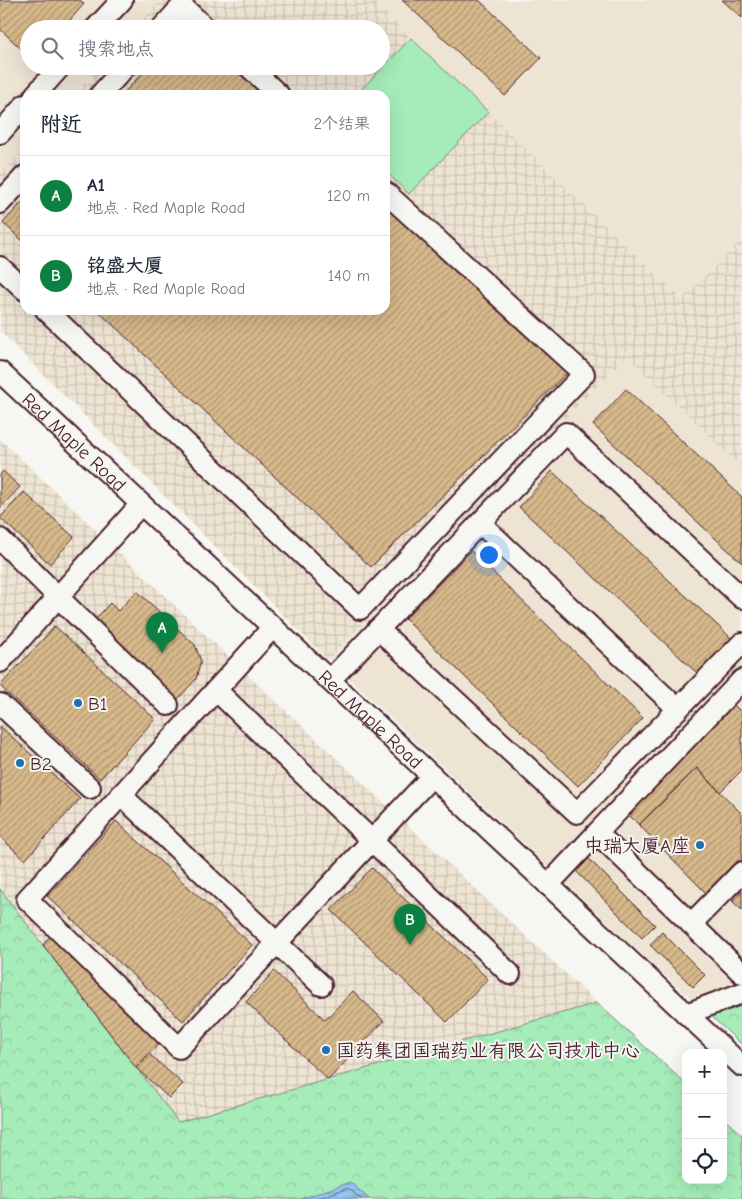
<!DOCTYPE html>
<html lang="zh">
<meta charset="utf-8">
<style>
:root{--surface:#fff;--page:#f6f6f7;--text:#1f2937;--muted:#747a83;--line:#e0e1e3;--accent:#0b8043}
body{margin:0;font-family:"Comic Neue","LXGW WenKai TC",sans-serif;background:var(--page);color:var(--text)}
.controls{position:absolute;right:15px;bottom:15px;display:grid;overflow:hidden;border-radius:10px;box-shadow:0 5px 20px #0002}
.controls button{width:45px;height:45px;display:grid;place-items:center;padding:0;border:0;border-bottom:1px solid var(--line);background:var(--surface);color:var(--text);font:25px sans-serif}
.you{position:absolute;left:488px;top:554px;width:18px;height:18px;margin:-12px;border:4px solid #fff;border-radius:50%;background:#1a73e8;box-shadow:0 0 0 8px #1a73e833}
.badge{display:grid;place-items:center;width:32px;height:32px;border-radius:50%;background:var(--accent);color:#fff;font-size:16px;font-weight:700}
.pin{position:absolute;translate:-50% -41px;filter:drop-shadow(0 1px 2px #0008)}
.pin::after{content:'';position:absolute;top:26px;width:18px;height:15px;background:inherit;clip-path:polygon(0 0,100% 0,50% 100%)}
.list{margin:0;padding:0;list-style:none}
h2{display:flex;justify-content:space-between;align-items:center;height:65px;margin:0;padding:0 20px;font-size:21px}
h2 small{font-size:16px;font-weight:400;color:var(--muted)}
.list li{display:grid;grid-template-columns:32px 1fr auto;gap:15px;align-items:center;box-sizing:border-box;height:80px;padding:0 20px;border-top:1px solid var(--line)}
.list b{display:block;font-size:19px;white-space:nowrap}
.list p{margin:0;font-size:16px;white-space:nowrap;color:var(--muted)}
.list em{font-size:16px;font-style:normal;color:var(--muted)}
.icon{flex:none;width:28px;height:28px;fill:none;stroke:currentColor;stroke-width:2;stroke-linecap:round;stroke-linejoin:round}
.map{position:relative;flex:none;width:742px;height:1199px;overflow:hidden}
.search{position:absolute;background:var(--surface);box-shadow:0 5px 20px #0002;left:20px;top:20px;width:370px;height:55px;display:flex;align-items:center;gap:12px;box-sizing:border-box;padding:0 18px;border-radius:28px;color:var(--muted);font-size:19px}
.panel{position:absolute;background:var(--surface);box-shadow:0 5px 20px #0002;left:20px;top:90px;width:370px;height:225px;border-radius:15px}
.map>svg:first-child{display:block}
</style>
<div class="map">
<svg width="742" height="1199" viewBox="0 0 742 1199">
<defs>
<pattern id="industrial-grid" width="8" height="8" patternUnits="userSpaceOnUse" patternTransform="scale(1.25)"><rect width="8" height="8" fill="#ede4d3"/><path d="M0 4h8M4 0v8" fill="none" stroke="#cdc3b5"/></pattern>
<pattern id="park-crowns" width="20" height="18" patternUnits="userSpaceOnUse" patternTransform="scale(1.25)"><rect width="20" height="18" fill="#a5ecb9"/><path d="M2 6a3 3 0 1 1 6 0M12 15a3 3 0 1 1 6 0" fill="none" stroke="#90ca9f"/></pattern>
<pattern id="water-rules" width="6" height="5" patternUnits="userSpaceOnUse" patternTransform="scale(1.25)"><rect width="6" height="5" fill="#94c6f0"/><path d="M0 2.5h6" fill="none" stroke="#81aace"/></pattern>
<pattern id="building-hatch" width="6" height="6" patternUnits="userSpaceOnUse" patternTransform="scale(1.25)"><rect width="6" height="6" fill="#d7b98b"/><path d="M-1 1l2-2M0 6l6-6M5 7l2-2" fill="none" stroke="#b09672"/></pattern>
</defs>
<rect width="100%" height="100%" fill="#f6f6f2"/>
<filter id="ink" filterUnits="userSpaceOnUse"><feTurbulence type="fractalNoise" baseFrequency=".02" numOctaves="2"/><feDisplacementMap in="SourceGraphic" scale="10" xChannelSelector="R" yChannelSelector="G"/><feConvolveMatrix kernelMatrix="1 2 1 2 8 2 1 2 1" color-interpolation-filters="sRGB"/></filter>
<g filter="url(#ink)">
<path fill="#ede4d3" d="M0,0H161L134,29H29V66H100L73,95H25V147L0,175Z
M372,0H742V239L682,299Z
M627,356L742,468V1004L711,1016L654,966L329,660Z"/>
<path fill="url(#industrial-grid)" d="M161,0H372L682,299L742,239V468L627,356L328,660L0,331V175L25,147V310H385V95H73L100,66H381V29H134Z
M0,439L234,662L597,1003L178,1122L0,889Z"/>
<path fill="#a5ecb9" stroke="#788672" d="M411,38L488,112L409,194L385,171V95H356Z"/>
<path fill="url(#park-crowns)" stroke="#788672" d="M0,889L178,1122L597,1003L686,1084V1180H723V1118L742,1135V1199H0Z
M742,1004V1045L711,1016Z"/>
<path fill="url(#water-rules)" stroke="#7683a1" d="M350,1182L369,1199H301Z"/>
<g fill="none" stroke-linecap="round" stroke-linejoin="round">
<path stroke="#68627a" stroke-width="1" d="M316,1199L348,1188L361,1199"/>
</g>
<path fill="url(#building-hatch)" stroke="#4a1f2b" d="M0,0H80L84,4L62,29H29V56L0,29Z
M402,0H479L541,58L505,96Z
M722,0H742V18Z
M149,66H235L266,95H122Z
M25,199V243L3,223Z
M385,204L568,372L371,567L97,310H385Z
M626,389L742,497V563L593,425Z
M3,471L20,487L0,508V475Z
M552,471L731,638L698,674L519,507Z
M24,492L74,537L50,564L0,518Z
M471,551L643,718L578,786L405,619Z
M137,591L195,645L201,661L196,679L176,701L93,622L110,603L118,611Z
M55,626L155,719L100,779L0,686Z
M733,704L742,713V770L720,792L697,768L639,825L624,810Z
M0,726L80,799L25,860L0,837Z
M697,768L742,814V865L710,897L639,825Z
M116,821L252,945L183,1021L47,896Z
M586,856L655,925L642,938L573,868Z
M372,868L488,979L447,1022L331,910Z
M742,890V910L732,901Z
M662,932L705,975L693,987L650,945Z
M50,936L160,1043L136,1068L43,945Z
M274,971L325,1020L353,991L384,1021L328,1080L246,1002Z
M149,1054L183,1084L169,1098L136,1068Z"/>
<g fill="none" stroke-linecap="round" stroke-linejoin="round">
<g stroke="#4a1f2b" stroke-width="24">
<g id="minor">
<path d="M95,29L122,0"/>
<path d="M161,29L182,6L207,29"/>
<path d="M248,66L279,95"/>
<path d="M35,95L61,66"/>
<path d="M100,95L126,66"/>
<path d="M0,133L25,105"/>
<path d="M0,203L25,176"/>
<path d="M0,267L25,290"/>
<path d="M46,310L360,609L584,374L385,192"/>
<path id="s1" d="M0,372L742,1066"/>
<path d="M480,523L678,709"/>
<path d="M0,539L58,597L168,705"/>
<path d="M273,627L27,899L179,1048L432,776"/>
<path d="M378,629L577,813L742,643"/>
<path d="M0,662L141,504"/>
<path d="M330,680L566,433L742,598"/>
<path d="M216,690L510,974"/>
<path d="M0,704L90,788"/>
<path d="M121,795L321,985"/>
<path d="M597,833L742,680"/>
<path d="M548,885L597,833L742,973"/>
<path d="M691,924L742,872"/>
<path d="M686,1014L742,993"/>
</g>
</g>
<use href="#minor" stroke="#f6f6f2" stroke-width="20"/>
</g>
</g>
<g fill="#1f6fb2" stroke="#f6f6f2" stroke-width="2">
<circle cx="78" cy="703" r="5"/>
<circle cx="20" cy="763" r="5"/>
<circle cx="700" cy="845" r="5"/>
<circle cx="326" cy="1050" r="5"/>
</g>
<g text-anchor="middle" stroke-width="4" stroke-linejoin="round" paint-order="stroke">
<g font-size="19" fill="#4a1f2b" stroke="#f6f6f2">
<text dy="7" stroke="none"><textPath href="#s1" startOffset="102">Red Maple Road</textPath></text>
<text dy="7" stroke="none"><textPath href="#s1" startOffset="508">Red Maple Road</textPath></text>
</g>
<g font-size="19" fill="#4a1f2b" stroke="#f6f6f2" text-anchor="start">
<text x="88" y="710">B1</text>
<text x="30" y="770">B2</text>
<text x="690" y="852" text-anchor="end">中瑞大厦A座</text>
<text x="336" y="1057">国药集团国瑞药业有限公司技术中心</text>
</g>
</g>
</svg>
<div class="controls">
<button>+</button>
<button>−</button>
<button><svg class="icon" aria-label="locate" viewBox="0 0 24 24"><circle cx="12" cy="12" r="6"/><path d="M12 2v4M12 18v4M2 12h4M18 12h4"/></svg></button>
</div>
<div class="you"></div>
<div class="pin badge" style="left:162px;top:653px">A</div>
<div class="pin badge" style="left:410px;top:945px">B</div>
<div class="search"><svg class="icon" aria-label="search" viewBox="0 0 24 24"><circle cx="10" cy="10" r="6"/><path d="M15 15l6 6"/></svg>搜索地点</div>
<section class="panel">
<h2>附近<small>2个结果</small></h2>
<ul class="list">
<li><span class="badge">A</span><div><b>A1</b><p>地点 · Red Maple Road</p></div><em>120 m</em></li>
<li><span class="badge">B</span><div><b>铭盛大厦</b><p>地点 · Red Maple Road</p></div><em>140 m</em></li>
</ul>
</section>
</div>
